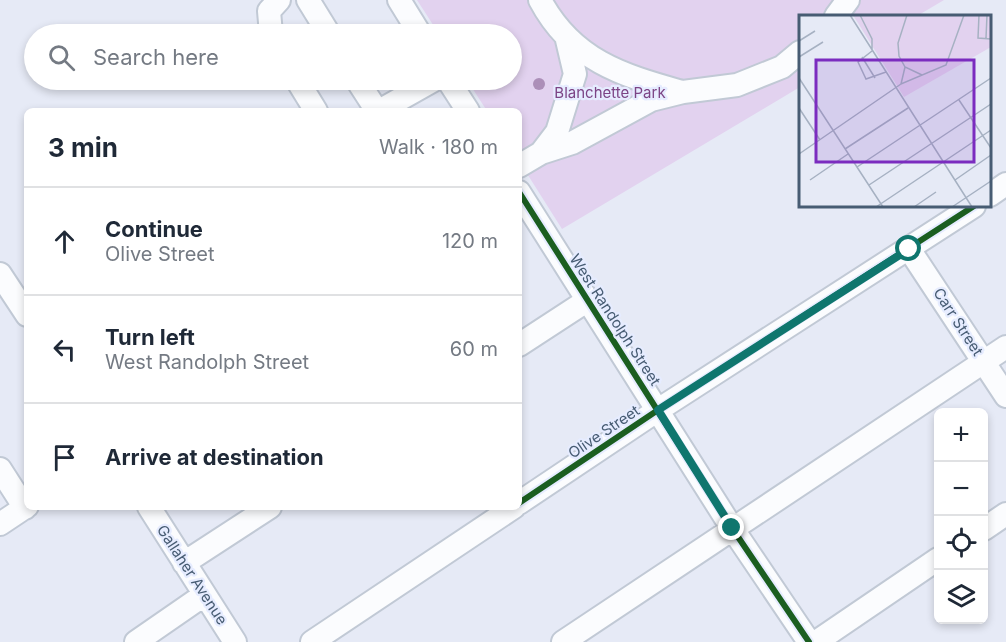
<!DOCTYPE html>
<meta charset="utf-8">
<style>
:root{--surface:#fff;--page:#f6f6f7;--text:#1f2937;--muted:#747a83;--line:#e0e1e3}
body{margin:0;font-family:Inter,sans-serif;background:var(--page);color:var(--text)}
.controls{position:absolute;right:18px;bottom:18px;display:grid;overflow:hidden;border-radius:9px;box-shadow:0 3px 9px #0003}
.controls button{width:54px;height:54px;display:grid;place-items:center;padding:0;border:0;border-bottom:2px solid var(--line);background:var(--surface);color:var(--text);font:30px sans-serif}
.stop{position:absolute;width:18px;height:18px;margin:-14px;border:4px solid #0f766e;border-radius:50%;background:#fff}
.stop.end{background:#0f766e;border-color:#fff;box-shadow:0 2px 6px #0008}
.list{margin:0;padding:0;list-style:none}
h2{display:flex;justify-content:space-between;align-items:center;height:78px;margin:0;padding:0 24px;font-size:26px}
h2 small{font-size:20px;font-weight:400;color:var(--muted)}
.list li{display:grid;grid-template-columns:39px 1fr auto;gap:18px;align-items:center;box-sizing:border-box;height:108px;padding:0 24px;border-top:2px solid var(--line)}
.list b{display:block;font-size:22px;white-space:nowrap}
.list p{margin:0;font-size:20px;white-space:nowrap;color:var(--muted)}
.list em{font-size:20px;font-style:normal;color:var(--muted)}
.icon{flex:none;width:33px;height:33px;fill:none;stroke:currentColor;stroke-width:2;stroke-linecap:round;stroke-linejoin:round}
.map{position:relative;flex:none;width:1006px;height:642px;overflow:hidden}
.search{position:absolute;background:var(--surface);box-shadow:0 3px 9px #0003;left:24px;top:24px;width:498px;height:66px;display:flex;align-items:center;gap:15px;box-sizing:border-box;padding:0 21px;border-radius:33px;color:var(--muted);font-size:22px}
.panel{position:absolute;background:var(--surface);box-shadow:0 3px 9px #0003;left:24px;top:108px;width:498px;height:402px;border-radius:9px}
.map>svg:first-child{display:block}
</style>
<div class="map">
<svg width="1006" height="642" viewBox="0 0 1006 642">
<rect width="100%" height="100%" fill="#e6eaf6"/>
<path fill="#e2d2ef" d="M417,0H944L917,16H800V87L562,229L519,161V111H487L467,80H512V34H439Z"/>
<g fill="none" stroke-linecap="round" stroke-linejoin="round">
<g stroke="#c1c9d5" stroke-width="26">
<path id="minor" d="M308,0L329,34
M399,0L420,34
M540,0C572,60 621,75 682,92
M836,16L848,0
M271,34L269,11L279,0
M567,40L575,74L557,132L541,153L572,143L651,100L683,92L737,85L782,67L800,52
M297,80L316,111
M357,80L377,111
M448,80L468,111
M379,111L434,80
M519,166L541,153
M519,192L732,528L809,642
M990,195L1006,184
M909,249L1006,396
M0,274L27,315
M519,345L588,300
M0,469L25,508
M519,503L658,410L974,206
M149,507L235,642
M0,524L27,506
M984,529L1006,514
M184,563L270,507
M136,642L204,595
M312,642L514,507
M563,642L1006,347
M816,642L938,559"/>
</g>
<use href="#minor" stroke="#fbfcfe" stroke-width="22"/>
<g stroke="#e6ecff" stroke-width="10">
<path id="cycleway" d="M519,192L732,528L809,642
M519,503L658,410L974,206"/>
</g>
<use href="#cycleway" stroke="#1b5e20" stroke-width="6"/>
</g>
<circle fill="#ac8fb8" cx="539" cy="84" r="6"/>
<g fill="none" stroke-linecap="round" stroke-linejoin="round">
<path stroke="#0f766e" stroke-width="8" d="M732,528L658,410L909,249"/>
</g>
<g text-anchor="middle" stroke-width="4.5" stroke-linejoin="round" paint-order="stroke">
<g font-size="15" fill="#7c4485" stroke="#e6ecff">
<text x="610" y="98">Blanchette Park</text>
</g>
<g font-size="15" fill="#475c73" stroke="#e6ecff">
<text transform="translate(615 320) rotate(57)" y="5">West Randolph Street</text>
<text transform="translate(958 322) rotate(57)" y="5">Carr Street</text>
<text transform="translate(604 432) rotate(-34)" y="5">Olive Street</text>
<text transform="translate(192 575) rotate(57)" y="5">Gallaher Avenue</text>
</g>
</g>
<g transform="translate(799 15)">
<rect width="192" height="192" fill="#e6eaf6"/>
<path d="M54,0H192V32L105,82Z" fill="#e2d2ef"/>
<path fill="none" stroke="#a6b1c2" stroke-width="1.5" d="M51,0L173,192M61,0L73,24V35M108,0L99,28L100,41L106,52L123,60M180,0L179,23L192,24M187,23L188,0M0,26L16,16M73,36L59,47L67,64L87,57M0,42L24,27M63,42L76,63M106,52L102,69L147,50L165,0M0,63L84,192M160,85L192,133M0,93L21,125M46,134L109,93M0,139L102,69M58,152L192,63M11,165L49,139M156,165L192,140M70,170L192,89M77,192L192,115M115,192L137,177M153,192L192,166"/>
<path fill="#7b2cbf" fill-opacity="0.15" stroke="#7b2cbf" stroke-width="3" d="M17,45H175V147H17Z"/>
<rect width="192" height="192" fill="none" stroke="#475c73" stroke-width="3"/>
</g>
</svg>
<div class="controls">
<button>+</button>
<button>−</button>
<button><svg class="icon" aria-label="locate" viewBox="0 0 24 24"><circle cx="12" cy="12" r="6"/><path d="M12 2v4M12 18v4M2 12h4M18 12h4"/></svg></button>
<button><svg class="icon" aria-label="layers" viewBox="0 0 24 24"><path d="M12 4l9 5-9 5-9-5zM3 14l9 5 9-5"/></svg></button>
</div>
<div class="stop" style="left:909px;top:249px"></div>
<div class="stop end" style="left:732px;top:528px"></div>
<div class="search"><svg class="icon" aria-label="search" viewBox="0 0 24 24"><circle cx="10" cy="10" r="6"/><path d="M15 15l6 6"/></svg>Search here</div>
<section class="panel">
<h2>3 min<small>Walk · 180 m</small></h2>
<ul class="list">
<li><svg class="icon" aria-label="ahead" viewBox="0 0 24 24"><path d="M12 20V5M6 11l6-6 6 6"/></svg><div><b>Continue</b><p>Olive Street</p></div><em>120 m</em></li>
<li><svg class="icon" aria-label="left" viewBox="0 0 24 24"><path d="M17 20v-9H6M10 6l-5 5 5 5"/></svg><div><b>Turn left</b><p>West Randolph Street</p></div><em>60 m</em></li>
<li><svg class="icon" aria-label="arrive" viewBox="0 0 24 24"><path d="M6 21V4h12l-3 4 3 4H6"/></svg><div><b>Arrive at destination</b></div></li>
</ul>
</section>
</div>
